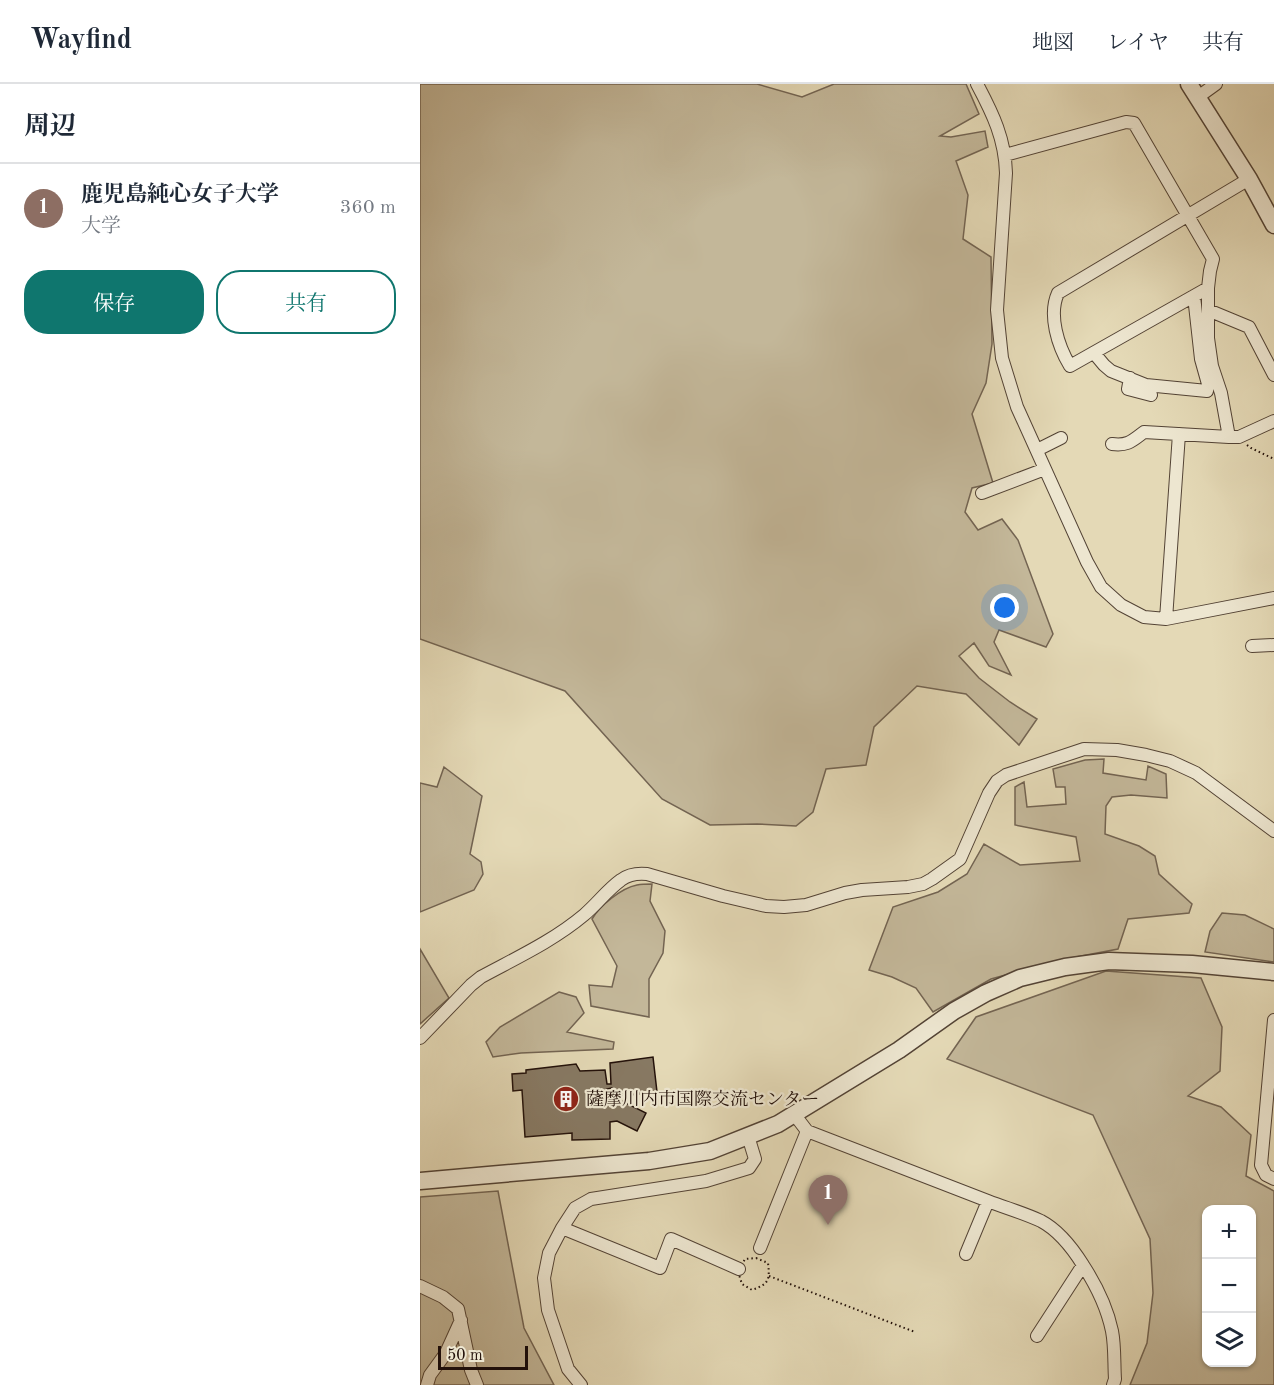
<!DOCTYPE html>
<html lang="ja">
<meta charset="utf-8">
<style>
:root{--surface:#fff;--page:#f2f2f3;--text:#1f2937;--muted:#747a83;--line:#e0e1e3;--accent:#0f766e}
body{margin:0;font-family:"Old Standard TT","Noto Serif JP",serif;background:var(--page);color:var(--text)}
.controls{position:absolute;right:18px;bottom:18px;display:grid;overflow:hidden;border-radius:12px;box-shadow:0 2px 4px #0004}
.controls button{width:54px;height:54px;display:grid;place-items:center;padding:0;border:0;border-bottom:2px solid var(--line);background:var(--surface);color:var(--text);font:30px sans-serif}
.scale{position:absolute;left:18px;bottom:15px;width:90px;box-sizing:border-box;padding-left:6px;border:3px solid #23110a;border-top:0;font-size:16px;line-height:21px;white-space:nowrap;color:#23110a;-webkit-text-stroke:4px #ede6d0;paint-order:stroke}
.you{position:absolute;left:585px;top:524px;width:21px;height:21px;margin:-15px;border:4px solid #fff;border-radius:50%;background:#1a73e8;box-shadow:0 0 0 9px #1a73e833}
.badge{display:grid;place-items:center;width:39px;height:39px;border-radius:50%;background:var(--accent);color:#fff;font-size:20px;font-weight:700}
.pin{position:absolute;translate:-50% -50px;filter:drop-shadow(0 2px 3px #0008)}
.pin::after{content:'';position:absolute;top:32px;width:21px;height:18px;background:inherit;clip-path:polygon(0 0,100% 0,50% 100%)}
.list{margin:0;padding:0;list-style:none}
h2{display:flex;justify-content:space-between;align-items:center;height:78px;margin:0;padding:0 24px;font-size:26px}
h2 small{font-size:20px;font-weight:400;color:var(--muted)}
.list li{display:grid;grid-template-columns:39px 1fr auto;gap:18px;align-items:center;box-sizing:border-box;height:90px;padding:0 24px;border-top:2px solid var(--line)}
.list b{display:block;font-size:22px;white-space:nowrap}
.list p{margin:0;font-size:20px;white-space:nowrap;color:var(--muted)}
.list em{font-size:20px;font-style:normal;color:var(--muted)}
.actions{display:flex;gap:12px;padding:18px 24px}
.actions a{flex:1;padding:14px 0;border:2px solid var(--accent);border-radius:24px;text-align:center;font-size:21px;color:var(--accent)}
.actions .main{background:var(--accent);color:#fff}
.icon{flex:none;width:33px;height:33px;fill:none;stroke:currentColor;stroke-width:2;stroke-linecap:round;stroke-linejoin:round}
.map{position:relative;flex:none;width:854px;height:1301px;overflow:hidden}
header{display:flex;align-items:center;gap:36px;box-sizing:border-box;height:84px;padding:0 30px;background:var(--surface);border-bottom:2px solid var(--line)}
header strong{font-size:28px}
nav{display:flex;gap:33px;margin-inline-start:auto;font-size:21px}
main{display:flex}
aside{flex:1;background:var(--surface)}
.map>svg:first-child{display:block}
</style>
<header>
<strong>Wayfind</strong>
<nav><a>地図</a><a>レイヤ</a><a>共有</a></nav>
</header>
<main>
<aside>
<h2>周辺<small></small></h2>
<ul class="list">
<li><span class="badge" style="background:#8d6e63">1</span><div><b>鹿児島純心女子大学</b><p>大学</p></div><em>360 m</em></li>
</ul>
<div class="actions"><a class="main">保存</a><a>共有</a></div>
</aside>
<div class="map">
<svg width="854" height="1301" viewBox="0 0 854 1301">
<rect width="100%" height="100%" fill="#e4d9b6"/>
<filter id="stains"><feTurbulence type="fractalNoise" baseFrequency=".00333" numOctaves="4"/><feColorMatrix values="0 0 0 0 .2 0 0 0 0 .09 0 0 0 0 .02 0 0 0 .5 -.17"/></filter>
<radialGradient id="worn" r=".72"><stop offset=".6" stop-color="#630" stop-opacity="0"/><stop offset="1" stop-color="#630" stop-opacity=".3"/></radialGradient>
<path fill="#c3b799" stroke="#736452" stroke-width="1.5" fill-rule="evenodd" d="M0,0H337L382,13L414,0H546L559,30L520,52L531,53L565,47L568,63L536,77L548,111L543,155L571,173L572,260L566,299L552,330L573,399L552,404L545,428L558,446L582,435L598,456L633,550L626,563L579,546L574,558L591,591L569,582L554,559L539,572L559,594L590,618L617,635L599,661L546,610L497,602L454,643L446,681L406,685L393,728L376,742L337,740L290,741L242,715L145,607L0,555Z
M684,675L683,689L726,696L728,682L746,690L747,714L711,711L692,713L686,722L685,750L719,762L735,772L739,790L772,820L769,829L708,835L698,865L635,877L571,895L513,928L496,904L472,893L449,886L473,823L518,808L547,790L564,760L600,781L660,777L656,753L595,741V703L604,698L607,723L646,720L645,703H636L633,685L665,676Z
M24,683L62,712L50,770L61,778L63,790L54,806L0,828V699L17,703Z
M232,800L230,817L245,847L243,869L229,895V933L171,922L169,901L192,903L197,882L172,835C180,822 201,804 217,801C222,800 227,800 232,800Z
M802,829L825,831L854,845V878L785,868L790,847Z
M0,865L29,914L0,940Z
M686,887L781,894L802,943L800,987L768,1012L801,1023L831,1051L826,1092L854,1107V1301H710L727,1259L733,1209L730,1155L673,1031L527,975L556,933ZM786,1126H832V1278H786Z
M139,908L156,913L164,929L147,948L194,958L193,965L101,969L73,973L66,958L80,943Z
M78,1107L104,1244L134,1301H0V1113Z"/>
<path fill="#877963" stroke="#23110a" stroke-width="1.5" d="M233,973L237,1008L193,1013L192,1004L187,1005L189,1020L202,1017L226,1029L217,1047L197,1037L190,1038V1055L152,1056V1049L105,1053L102,1006L93,1007L92,990L106,989V986L156,980L160,987L185,986L187,1000H191L190,979Z"/>
<g fill="none" stroke-linecap="round" stroke-linejoin="round">
<g stroke="#534335" stroke-width="14">
<path id="minor" d="M557,0C573,30 585,55 586,89L577,226L582,274L597,323L667,478L681,503L701,521L724,533L746,535L854,514
M778,13L796,0
M585,71L706,38L714,39L793,175L790,187L788,204L650,282C638,262 628,231 638,209L829,95
M788,204V226L829,243L854,291
M788,226V254L792,282L801,309L809,353H819L854,337
M674,269L684,281L691,287L726,301L787,307L788,300L781,275L774,212
M710,294L708,305L731,311
M692,360C708,362 712,357 724,348L809,353
M617,366L641,354
M562,409L625,385
M746,535L759,350
M832,562L854,561
M854,936L841,1081L846,1091L854,1095
M0,954L51,901L61,893C96,874 133,857 164,831C177,820 187,806 201,796C209,790 217,789 227,790L303,812L346,822L364,823L386,821L425,809L442,806L488,803L503,800L512,795L540,775L569,709L577,697L586,691L664,665L697,666L726,671L750,677L776,689L854,747
M387,1047L568,1117L546,1170
M568,1117C586,1124 604,1129 621,1137C638,1146 653,1165 663,1181L617,1252
M142,1144L155,1124L171,1115L286,1097L329,1084L335,1075L328,1052
M340,1164L387,1047L374,1030
M663,1181C676,1201 687,1223 692,1247C695,1262 694,1280 695,1295L693,1301
M0,1202L23,1213L38,1225L51,1286L57,1301
M7,1301L10,1291L26,1269L41,1236
M161,1301L148,1285L128,1226L124,1194L129,1169L142,1144L240,1184L251,1155L319,1185"/>
</g>
<g stroke="#534335" stroke-width="19">
<path id="tertiary" d="M769,0L829,95L854,141
M0,1097L229,1077L290,1067L358,1040L479,966L534,927L566,909L600,894L645,883L689,877L772,880L854,888"/>
</g>
<path stroke="#23110a" stroke-width="2" stroke-dasharray="1.5 3" stroke-linecap="butt" d="M827,361L831,364L854,375
M336,1174L348,1179C350,1196 349,1200 332,1206L322,1200L318,1188L325,1175Z
M349,1192L495,1248"/>
<use href="#minor" stroke="#ede6d0" stroke-width="12"/>
<use href="#tertiary" stroke="#ede6d0" stroke-width="16"/>
</g>
<defs>
<g id="building-disc" transform="scale(1.35)"><circle r="9.5" fill="#8f2418" stroke="#ede6d0"/><path d="M-4-6H4V6H1V3H-1V6H-4ZM-2.5-4.3h1.7v1.8h-1.7ZM.8-4.3h1.7v1.8H.8ZM-2.5-1h1.7V.8h-1.7ZM.8-1h1.7V.8H.8Z" fill="#fff"/></g>
</defs>
<g fill-rule="evenodd">
<use href="#building-disc" x="146" y="1015"/>
</g>
<g text-anchor="middle" stroke-width="4.5" stroke-linejoin="round" paint-order="stroke">
<g font-size="18" fill="#23110a" stroke="#ede6d0" text-anchor="start">
<text x="166" y="1021">薩摩川内市国際交流センター</text>
</g>
</g>
<rect width="100%" height="100%" filter="url(#stains)"/>
<rect width="100%" height="100%" fill="url(#worn)"/>
</svg>
<div class="controls">
<button>+</button>
<button>−</button>
<button><svg class="icon" aria-label="layers" viewBox="0 0 24 24"><path d="M12 4l9 5-9 5-9-5zM3 14l9 5 9-5"/></svg></button>
</div>
<div class="scale">50 m</div>
<div class="you"></div>
<div class="pin badge" style="left:408px;top:1141px;background:#8d6e63">1</div>
</div>
</main>
